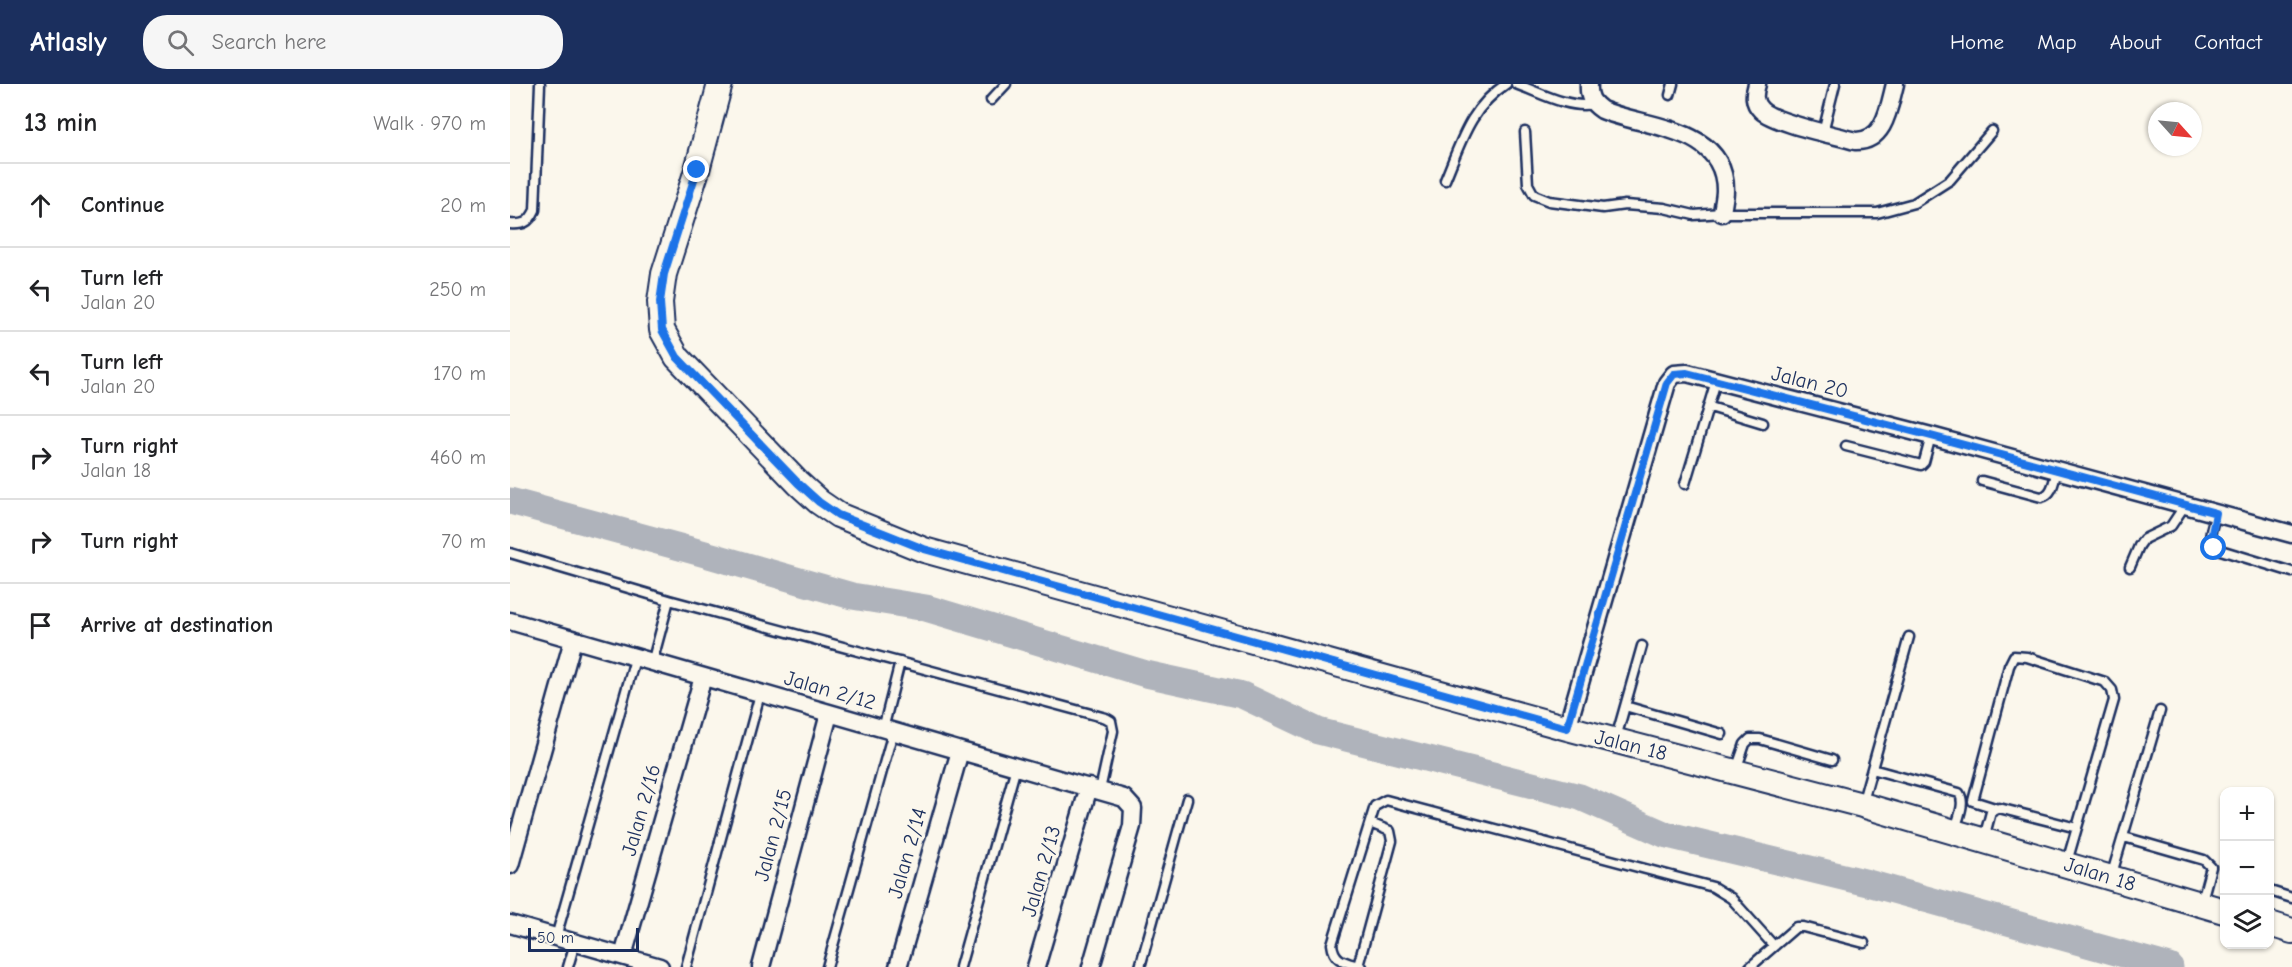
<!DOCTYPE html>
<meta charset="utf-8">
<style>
:root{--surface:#fff;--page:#f6f6f6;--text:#202124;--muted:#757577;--line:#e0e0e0;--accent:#1b2f5e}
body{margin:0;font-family:"Comic Neue",sans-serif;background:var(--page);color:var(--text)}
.controls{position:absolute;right:18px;bottom:18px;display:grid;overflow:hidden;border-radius:12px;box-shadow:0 2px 4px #0004}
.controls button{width:54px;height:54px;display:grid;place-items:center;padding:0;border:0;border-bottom:2px solid var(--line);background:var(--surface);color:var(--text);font:30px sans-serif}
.compass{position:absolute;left:1638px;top:18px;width:54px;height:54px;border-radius:50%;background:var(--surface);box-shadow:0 2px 4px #0004;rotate:117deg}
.scale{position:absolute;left:18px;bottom:15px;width:111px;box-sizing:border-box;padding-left:6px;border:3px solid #1b2f5e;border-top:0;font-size:16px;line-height:21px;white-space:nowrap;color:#1b2f5e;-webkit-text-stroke:4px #fbf7ec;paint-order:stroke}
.stop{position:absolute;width:18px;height:18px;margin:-14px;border:4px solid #1a73e8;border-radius:50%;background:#fff}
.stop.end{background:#1a73e8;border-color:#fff;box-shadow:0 2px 6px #0008}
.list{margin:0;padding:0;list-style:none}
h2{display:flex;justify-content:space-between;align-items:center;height:78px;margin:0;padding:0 24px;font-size:26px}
h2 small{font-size:20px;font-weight:400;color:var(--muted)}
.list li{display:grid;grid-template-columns:39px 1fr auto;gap:18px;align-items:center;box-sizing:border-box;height:84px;padding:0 24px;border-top:2px solid var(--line)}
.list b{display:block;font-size:22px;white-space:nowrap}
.list p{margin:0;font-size:20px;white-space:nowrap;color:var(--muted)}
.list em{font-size:20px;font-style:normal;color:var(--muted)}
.icon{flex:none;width:33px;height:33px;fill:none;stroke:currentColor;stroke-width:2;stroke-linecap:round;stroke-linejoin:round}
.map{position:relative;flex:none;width:1782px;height:883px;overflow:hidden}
header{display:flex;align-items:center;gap:36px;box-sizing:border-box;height:84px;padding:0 30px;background:var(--accent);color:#fff}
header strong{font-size:28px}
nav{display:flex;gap:33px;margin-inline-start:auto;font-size:21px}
.search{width:420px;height:54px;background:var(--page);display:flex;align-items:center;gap:15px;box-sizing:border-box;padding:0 21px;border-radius:24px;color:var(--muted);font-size:22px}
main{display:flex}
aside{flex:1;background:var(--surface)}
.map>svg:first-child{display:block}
</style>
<header>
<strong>Atlasly</strong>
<div class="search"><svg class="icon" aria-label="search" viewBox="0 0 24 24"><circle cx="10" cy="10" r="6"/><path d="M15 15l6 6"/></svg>Search here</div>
<nav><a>Home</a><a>Map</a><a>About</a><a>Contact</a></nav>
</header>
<main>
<aside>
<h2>13 min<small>Walk · 970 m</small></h2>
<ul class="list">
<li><svg class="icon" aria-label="ahead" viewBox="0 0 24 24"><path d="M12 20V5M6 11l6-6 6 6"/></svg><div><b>Continue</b></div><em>20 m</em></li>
<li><svg class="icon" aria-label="left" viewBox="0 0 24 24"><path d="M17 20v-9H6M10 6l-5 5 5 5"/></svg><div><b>Turn left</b><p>Jalan 20</p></div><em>250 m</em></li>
<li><svg class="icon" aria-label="left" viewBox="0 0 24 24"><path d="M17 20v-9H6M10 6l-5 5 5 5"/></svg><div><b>Turn left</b><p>Jalan 20</p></div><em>170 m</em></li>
<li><svg class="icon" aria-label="right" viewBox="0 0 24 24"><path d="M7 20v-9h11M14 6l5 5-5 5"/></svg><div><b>Turn right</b><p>Jalan 18</p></div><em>460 m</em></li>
<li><svg class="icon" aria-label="right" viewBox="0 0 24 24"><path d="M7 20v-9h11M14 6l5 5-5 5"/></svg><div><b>Turn right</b></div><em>70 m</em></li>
<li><svg class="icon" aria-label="arrive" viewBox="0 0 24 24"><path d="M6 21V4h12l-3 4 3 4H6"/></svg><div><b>Arrive at destination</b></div></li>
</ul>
</aside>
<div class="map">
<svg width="1782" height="883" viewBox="0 0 1782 883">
<rect width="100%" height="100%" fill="#fbf7ec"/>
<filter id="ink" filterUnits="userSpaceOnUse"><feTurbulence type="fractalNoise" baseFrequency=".0167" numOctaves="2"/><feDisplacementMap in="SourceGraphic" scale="12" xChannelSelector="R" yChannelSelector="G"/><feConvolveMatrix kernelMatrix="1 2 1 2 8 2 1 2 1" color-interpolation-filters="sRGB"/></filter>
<g filter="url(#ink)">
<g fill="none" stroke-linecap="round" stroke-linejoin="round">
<path stroke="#afb3bb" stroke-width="27" d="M0,417L188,468L342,512L416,524L636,590L732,611L808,647L1070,713L1154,750L1358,799L1660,883"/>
<g stroke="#1b2f5e" stroke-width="13">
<path id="lane" d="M1006,0C1029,8 1058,25 1083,20
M1160,11L1163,0
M481,16L496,0
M1015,48L1018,100L1024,111L1039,117L1093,124L1115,121L1154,124L1184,131L1212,129H1367L1404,119L1440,96L1482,47
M1313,48L1325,0
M935,96C951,58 960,24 996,0
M0,140C13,141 19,139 25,126L30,0
M1200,323L1253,339
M1336,362L1411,381L1414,378L1421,352
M1472,397L1531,413C1543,411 1544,396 1547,386
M1175,400L1206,297
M1706,429C1703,441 1696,455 1704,464L1782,488
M0,469L159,516L142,579
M1620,483L1629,462L1634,455L1661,442L1675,421
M159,516L596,634L601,637L603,647L590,706
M1115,622L1212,650
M373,645L390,578
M1106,654L1132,562
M1362,685L1449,709C1456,719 1448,734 1445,746
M1226,686L1235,660L1240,655H1250L1322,676
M1352,720L1399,553
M1485,724L1463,717L1499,582L1504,572L1517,573L1595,598L1602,606L1604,616L1557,778
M1614,753L1694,776L1701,783L1691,820
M1474,754L1481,728L1489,724L1567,744
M1601,793L1650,627
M1760,807L1782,814
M46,853L125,575
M848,882L882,757L880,747L860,739
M58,883L65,859
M176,883L250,610
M317,883L383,648
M450,883L506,683
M630,883L677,715
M852,883C836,878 824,878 822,860L865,722L876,716L1203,803L1221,814L1264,862
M1240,883L1286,843H1293L1354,859"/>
</g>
<g stroke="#1b2f5e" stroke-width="21">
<path id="street" d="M1079,0C1078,13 1082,19 1092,26C1134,44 1215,42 1215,106C1215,113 1213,121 1212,129
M1247,0C1244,10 1243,18 1251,26C1264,39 1325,51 1345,57C1375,58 1379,23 1385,0
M0,537L614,714L623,724L622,742L581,883
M1057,644L1157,299L1164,290L1177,289L1421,352L1782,450
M0,781L63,556
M0,840L150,883
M113,872L193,593
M251,883L319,630
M388,883L450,667
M526,883L579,703"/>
</g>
<g stroke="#1b2f5e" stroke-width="28">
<path id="secondary" d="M210,0L187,86L154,190L150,218L152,246L167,273L288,399L309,418L328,431L414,466L1057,644L1352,721L1714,827
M1760,840L1782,847"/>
</g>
<use href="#lane" stroke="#fbf7ec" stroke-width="8"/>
<use href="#street" stroke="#fbf7ec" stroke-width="16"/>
<use href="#secondary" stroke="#fbf7ec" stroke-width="24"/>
</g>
</g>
<g fill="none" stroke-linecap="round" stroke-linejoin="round" filter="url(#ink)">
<path stroke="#1a73e8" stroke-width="8" d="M187,86L154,190L150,218L152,246L167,273L288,399L309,418L328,431L414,465L1057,644L1157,299L1164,290L1177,289L1421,352L1706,429L1700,460L1704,464"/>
</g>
<g text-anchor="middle" stroke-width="6" stroke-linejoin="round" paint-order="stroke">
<g font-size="21" fill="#1b2f5e" stroke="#fbf7ec">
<text transform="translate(1300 298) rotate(14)" y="7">Jalan 20</text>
<text transform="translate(320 606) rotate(16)" y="7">Jalan 2/12</text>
<text transform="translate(1121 661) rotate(14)" y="7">Jalan 18</text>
<text transform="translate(131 726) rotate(-74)" y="7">Jalan 2/16</text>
<text transform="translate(263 751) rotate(-75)" y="7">Jalan 2/15</text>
<text transform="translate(397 769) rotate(-74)" y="7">Jalan 2/14</text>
<text transform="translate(531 787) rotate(-74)" y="7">Jalan 2/13</text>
<text transform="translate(1590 790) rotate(17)" y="7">Jalan 18</text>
</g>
</g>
</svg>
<div class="controls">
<button>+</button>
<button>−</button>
<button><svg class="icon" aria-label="layers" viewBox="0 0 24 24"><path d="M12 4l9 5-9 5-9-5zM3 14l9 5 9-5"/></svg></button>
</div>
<svg class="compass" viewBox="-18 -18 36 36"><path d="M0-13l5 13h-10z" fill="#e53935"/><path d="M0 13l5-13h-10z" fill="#757577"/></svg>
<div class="scale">50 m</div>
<div class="stop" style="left:1704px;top:464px"></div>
<div class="stop end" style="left:187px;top:86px"></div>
</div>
</main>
